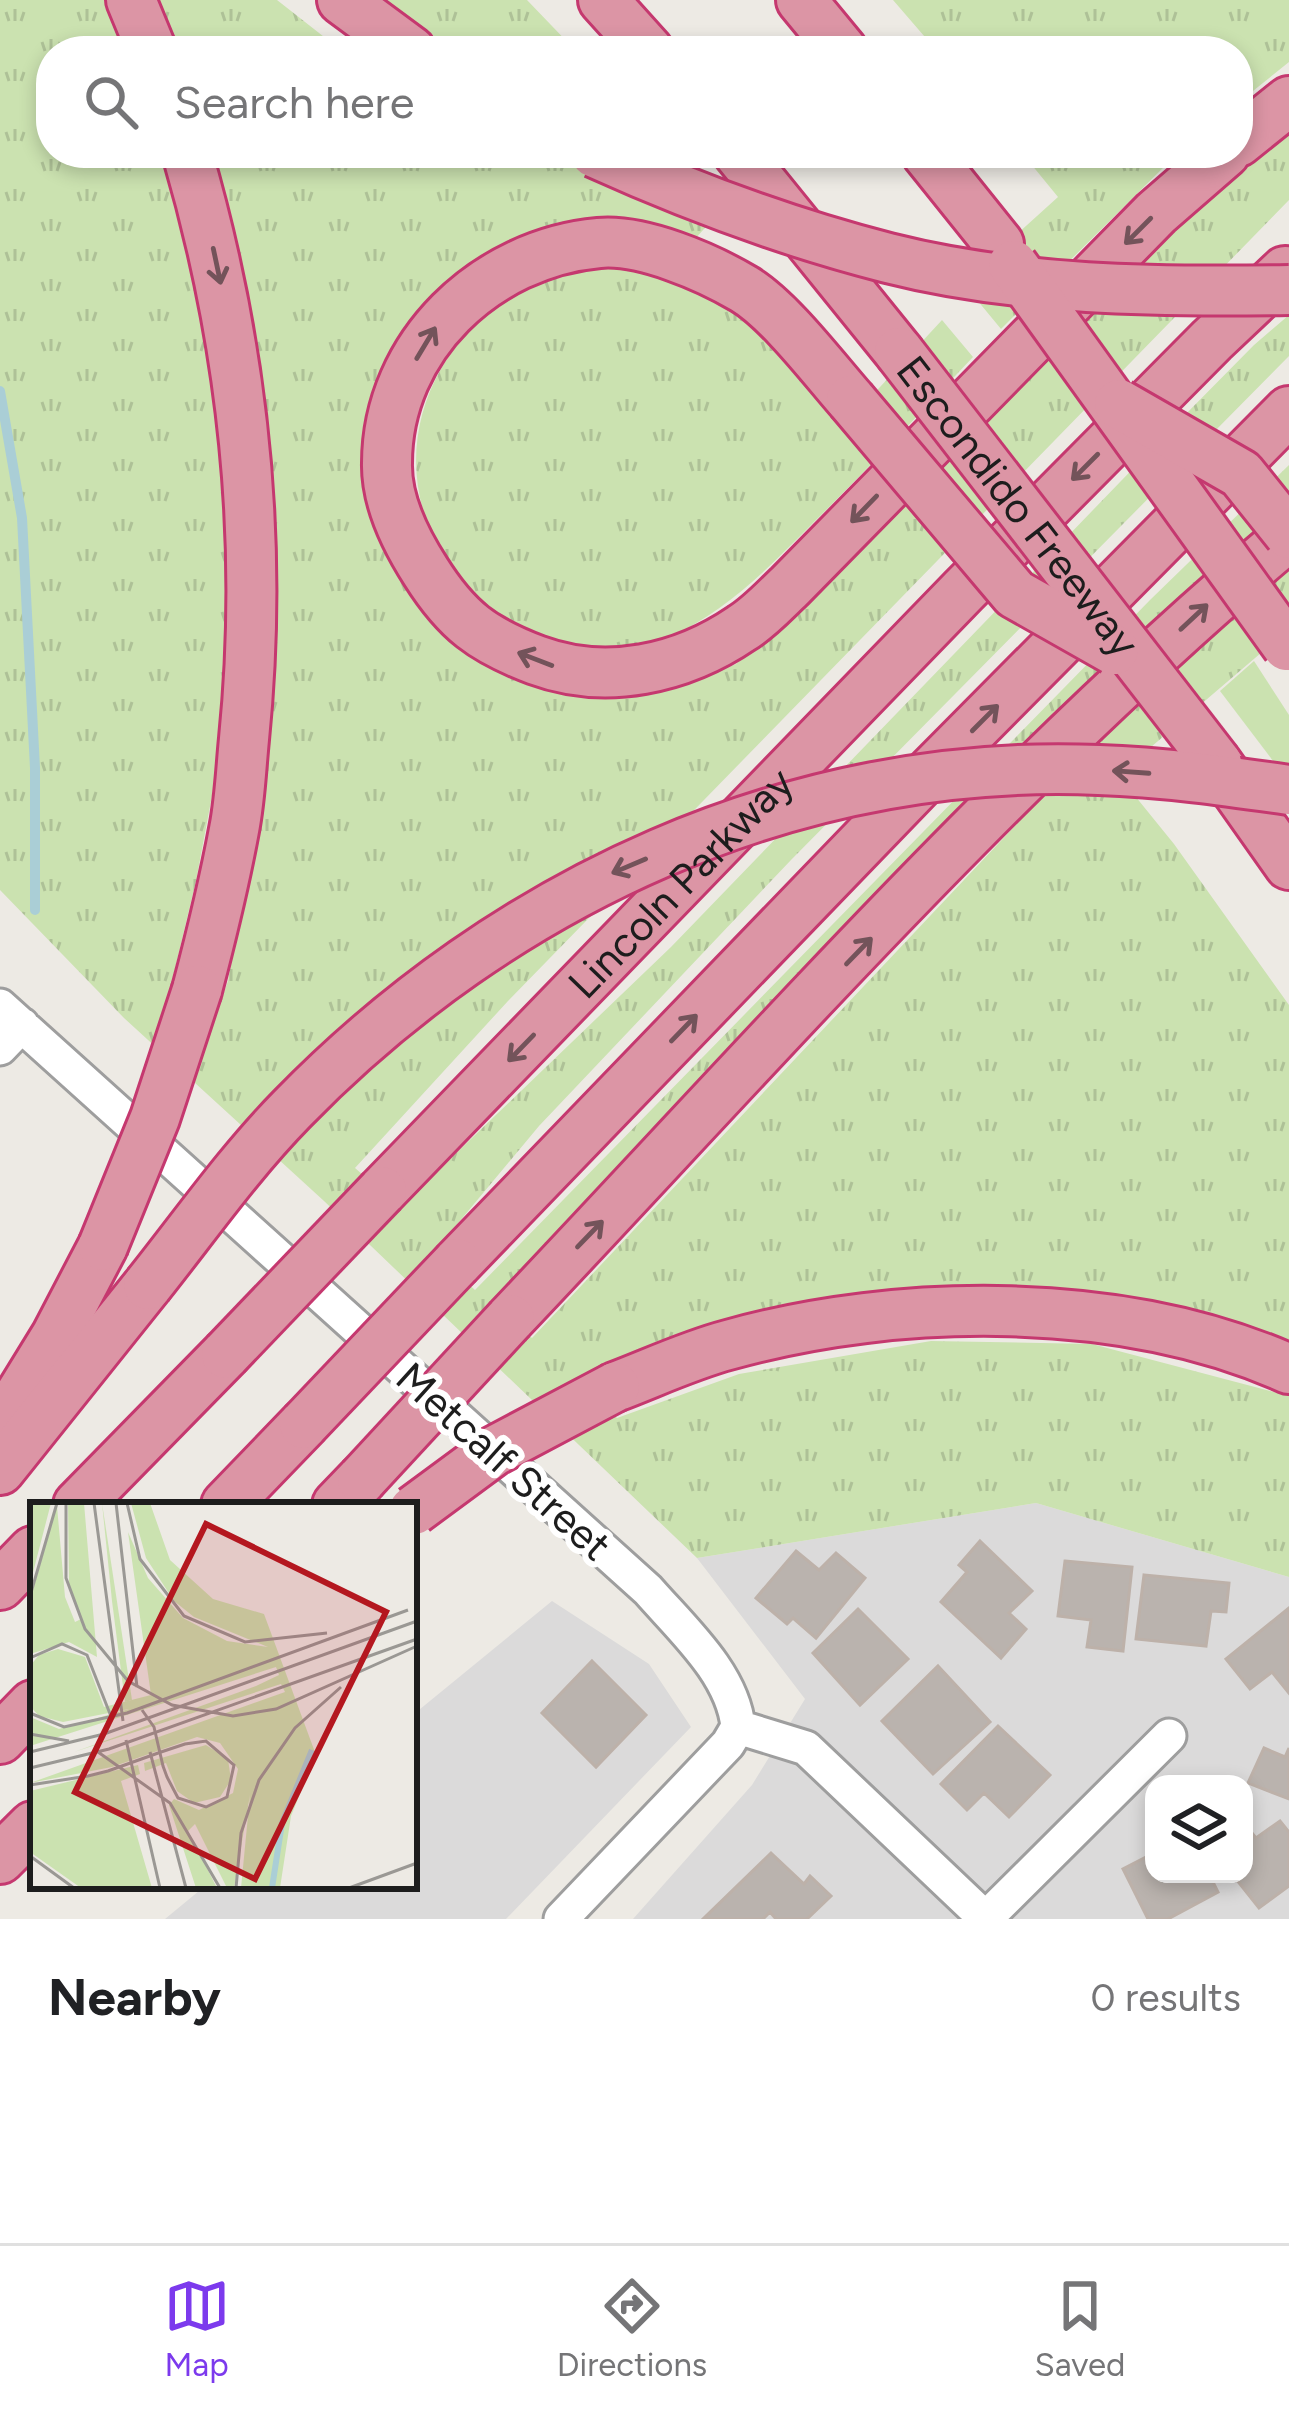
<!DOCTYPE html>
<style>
:root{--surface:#fff;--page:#f2f2f2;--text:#202124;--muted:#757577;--line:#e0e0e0;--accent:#7c3aed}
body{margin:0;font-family:Figtree,sans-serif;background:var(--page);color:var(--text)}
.controls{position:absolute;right:36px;bottom:36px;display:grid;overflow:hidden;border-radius:24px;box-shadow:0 6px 18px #0003}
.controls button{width:108px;height:108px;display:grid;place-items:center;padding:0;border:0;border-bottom:3px solid var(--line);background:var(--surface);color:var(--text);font:60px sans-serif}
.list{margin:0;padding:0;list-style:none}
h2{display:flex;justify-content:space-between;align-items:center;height:156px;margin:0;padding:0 48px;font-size:51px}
h2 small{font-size:39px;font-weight:400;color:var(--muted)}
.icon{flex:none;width:66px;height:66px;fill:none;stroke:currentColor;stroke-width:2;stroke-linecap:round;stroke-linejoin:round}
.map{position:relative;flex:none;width:1289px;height:1919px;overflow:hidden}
.search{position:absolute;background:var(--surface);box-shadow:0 6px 18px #0003;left:36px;right:36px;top:36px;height:132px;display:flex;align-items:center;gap:30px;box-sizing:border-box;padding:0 42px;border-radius:48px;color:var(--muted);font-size:45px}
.sheet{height:324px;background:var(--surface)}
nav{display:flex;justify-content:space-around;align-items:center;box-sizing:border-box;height:168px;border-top:3px solid var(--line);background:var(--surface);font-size:33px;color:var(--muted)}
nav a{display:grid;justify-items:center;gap:6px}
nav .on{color:var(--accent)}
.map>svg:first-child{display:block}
</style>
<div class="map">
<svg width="1289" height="1919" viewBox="0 0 1289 1919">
<defs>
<pattern id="grass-tufts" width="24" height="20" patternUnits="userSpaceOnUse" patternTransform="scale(3)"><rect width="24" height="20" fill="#cbe2b0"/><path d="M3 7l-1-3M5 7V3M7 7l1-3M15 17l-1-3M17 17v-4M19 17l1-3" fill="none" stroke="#aec197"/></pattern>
</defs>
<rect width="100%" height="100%" fill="#edeae4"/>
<path fill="#dbdada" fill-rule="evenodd" d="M1036,1503L1289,1577V1919H633L752,1785L805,1699L697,1558ZM1154,1784H1244V1874H1154Z
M552,1601L649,1664L691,1727L506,1919H165L205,1886H414V1714Z"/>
<path fill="url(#grass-tufts)" d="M0,0H104L126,51H51V153H163L215,368L231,564L217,769L196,881L167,1002L207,1041L228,981L258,794L203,153H674L708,189L711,221L695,239L611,227L405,341L412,592L630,689L684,685L736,664L1147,248L1289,126V200L508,1001L355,1168L400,1207L671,947L1177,423L1254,345L1289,315V356L791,860L539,1126L434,1252L475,1290L1150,600L1289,465V511L495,1304L532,1338L1078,759L1211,632L1289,567V629L1137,759L1127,786L1174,844L1289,1005V1347C1207,1323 1125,1297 1040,1287C925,1274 743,1309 635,1353C616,1361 597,1373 578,1382L617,1418L739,1374L931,1341L1092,1344L1289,1396V1577L1036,1503L697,1558L324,1201L124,1018L0,890Z
M148,0H277L342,51H169Z
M379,0H527L576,51H457Z
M893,0H1289V62L1238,103V51H937Z
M1022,153H1178L1001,329L963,283L1058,197Z
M608,265C729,281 767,343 843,427L942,320L973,357C921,412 869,468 815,521C769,567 728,611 667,638C647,648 618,648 596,647C542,646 497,623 462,582C377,481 416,344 530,285C554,272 581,269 608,265Z"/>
<path fill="#cbe2b0" d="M1254,661L1289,715V782L1220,691Z"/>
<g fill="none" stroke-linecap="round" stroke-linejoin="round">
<path stroke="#aaced6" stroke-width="10" d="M0,391L22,518L35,768V910"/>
</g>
<path fill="#bab3ae" stroke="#bdb1a9" stroke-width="3" d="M980,1541L1032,1591L1009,1613L1026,1629L1001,1658L941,1602L967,1572L959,1565Z
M796,1551L819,1570L836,1553L865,1578L816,1638L793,1618L787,1624L756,1598Z
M1065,1561L1132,1567L1123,1651L1087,1647L1091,1620L1058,1616Z
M1144,1575L1229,1583L1226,1612L1211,1611L1206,1646L1136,1639Z
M1289,1608V1693L1272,1672L1250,1689L1226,1659Z
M858,1609L908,1659L860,1705L813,1653Z
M592,1661L646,1715L596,1767L542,1713Z
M938,1666L990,1722L933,1774L882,1721Z
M998,1726L1050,1775L1009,1817L984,1793L967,1810L941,1784Z
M1264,1748L1285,1757L1289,1748V1799L1248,1783Z
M1280,1821L1289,1832V1886L1259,1908L1232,1874H1244V1823L1256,1838Z
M771,1853L804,1884L810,1876L831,1896L807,1919H776L770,1912L763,1919H703Z
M1154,1853V1874H1209L1218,1892L1168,1919H1148L1123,1869Z"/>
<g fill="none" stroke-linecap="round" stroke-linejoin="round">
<g stroke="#9e9e9e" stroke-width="39">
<path id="minor" d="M0,1006L648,1590C682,1629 733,1674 738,1727
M0,1048L22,1025
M738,1727L806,1748L986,1919
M561,1919L728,1744L738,1727
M985,1919L1169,1736"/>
</g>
<g stroke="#c5386f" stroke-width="54">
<g id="highway">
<path d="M131,0L152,51"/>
<path d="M342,0L411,51"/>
<path d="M603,0L649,51"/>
<path d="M801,0L843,51"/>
<path d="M1238,142L1289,101"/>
<path d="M187,153C243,344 264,540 244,739C241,769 240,800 234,830C224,884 211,937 197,990"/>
<path d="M738,153L899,352"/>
<path d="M926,153L999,244"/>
<path d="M851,400C823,368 779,310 744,289C707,267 642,239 599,243C486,253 387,346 387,463C386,501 406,541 426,572C457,621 483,640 536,660C606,686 682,669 742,628C760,617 775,600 790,586L1156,213L1225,153"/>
<path d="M1217,763L1289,865"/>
<path id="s1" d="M382,1191L963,591L1212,340L1285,271"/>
<path d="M457,1263L919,784L1289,411"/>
<path d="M510,1319C762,1053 1008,772 1289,536"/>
<path d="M615,1387C652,1373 690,1355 728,1345C899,1297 1124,1295 1289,1369"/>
<path d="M0,1427L56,1336L103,1246"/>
<path d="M0,1470L148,1285"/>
<path d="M78,1505L226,1354"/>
<path d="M226,1505L304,1424"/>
<path d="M337,1505L362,1479"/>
<path d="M0,1585L33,1551"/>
<path d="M0,1739L33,1705"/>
<path d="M0,1859L33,1826"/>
</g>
</g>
<use href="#minor" stroke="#fff" stroke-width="33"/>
<use href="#highway" stroke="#dc95a5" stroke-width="48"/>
<g stroke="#c5386f" stroke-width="54" stroke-linecap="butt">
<g id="highway-bridge">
<path d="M595,153C690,196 786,232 888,258C1018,291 1156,292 1289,290"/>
<path d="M1013,265L1287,646"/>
<path id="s2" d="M899,352L1217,763"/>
<path d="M851,400L1015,594L1114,650"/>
<path d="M1119,404L1241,474L1289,534"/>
<path d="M103,1246L155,1118L197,990"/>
<path d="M148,1285C195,1226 239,1163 292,1109C503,892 793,757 1099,770C1163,772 1226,781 1289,790"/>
<path d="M226,1354L382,1191"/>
<path d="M304,1424L457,1263"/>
<path d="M362,1479L510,1319"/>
<path d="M414,1510L494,1451L615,1387"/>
</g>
</g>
<use href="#highway-bridge" stroke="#dc95a5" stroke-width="48"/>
</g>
<defs><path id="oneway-shaft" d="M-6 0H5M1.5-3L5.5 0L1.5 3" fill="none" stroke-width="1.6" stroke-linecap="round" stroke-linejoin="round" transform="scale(3)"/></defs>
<g stroke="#73535a">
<use href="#oneway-shaft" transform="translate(1138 231) rotate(135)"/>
<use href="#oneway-shaft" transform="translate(217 266) rotate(78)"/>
<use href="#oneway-shaft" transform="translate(426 343) rotate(-59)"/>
<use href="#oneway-shaft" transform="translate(1085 467) rotate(135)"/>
<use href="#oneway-shaft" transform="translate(864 509) rotate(134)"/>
<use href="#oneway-shaft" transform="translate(1194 617) rotate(-43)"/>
<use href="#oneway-shaft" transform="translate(535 659) rotate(-159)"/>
<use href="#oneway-shaft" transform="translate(985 718) rotate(-45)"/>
<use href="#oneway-shaft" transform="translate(1131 772) rotate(-176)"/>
<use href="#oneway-shaft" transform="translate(629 866) rotate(157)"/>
<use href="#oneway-shaft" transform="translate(859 951) rotate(-46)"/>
<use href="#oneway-shaft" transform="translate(684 1028) rotate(-46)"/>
<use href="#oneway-shaft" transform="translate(521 1048) rotate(134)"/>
<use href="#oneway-shaft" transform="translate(590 1234) rotate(-46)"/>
</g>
<g text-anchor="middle" stroke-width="12" stroke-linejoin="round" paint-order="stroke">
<g font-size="42" fill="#1d1d1d" stroke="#fff">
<text dy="15" stroke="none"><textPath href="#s2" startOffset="195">Escondido Freeway</textPath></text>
<text dy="15" stroke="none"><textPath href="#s1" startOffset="429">Lincoln Parkway</textPath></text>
<text transform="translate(504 1461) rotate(42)" y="15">Metcalf Street</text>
</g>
</g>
<g transform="translate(30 1502)">
<rect width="387" height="387" fill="#edeae4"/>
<path d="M3,1H21L0,82V28ZM38,1H54L67,155L39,140L0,152V98L27,4L35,95L45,120L51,117L39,82ZM101,1H120L140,58L183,97L234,112L286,253L261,314L250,386H211L220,293L204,386H197L165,322L158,329L187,386H166L139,303L144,297L169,308L203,291L208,267L190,241L167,235L82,265L0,281L255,190L251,182L44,250L226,184L249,173L246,165L0,244V215L29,227L99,207L33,220L9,214L0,204V164L9,153L28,147L55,155L74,205L121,193L98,30L118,76L153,116L197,139L238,145L164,115L144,99L116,56ZM176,243L198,257L201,278L190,295L164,301L147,289L136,261L115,269L114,261ZM108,263L110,272L91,279L122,386H51L0,350V289Z" fill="#cbe2b0"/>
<path d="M72,1L102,198L95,200L82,99Z" fill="#cbe2b0"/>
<path fill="none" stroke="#aaced6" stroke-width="6" d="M242,386L252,321L282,248"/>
<path fill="none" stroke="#9a9894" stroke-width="3" d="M36,1V76L55,127L98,179L142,203L203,214L246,207L387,144M64,1L93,219M86,1L107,185M97,1L110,57L154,114L215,140L297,131M0,94L27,1M0,156L32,142L57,153L82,217M0,211L34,225L97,211L378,108M0,232L39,239M96,238L130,386M0,250L74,232L387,119M68,250L140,301L190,386M120,250L156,386M0,266L79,247L387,137M0,283L58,274L78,269L131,250L155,242L176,239L204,263L197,295L176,305L148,296L137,275L133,264L124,225L112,208M0,354L44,386M206,386L211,331L229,278L265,226L311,185M319,386L387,361"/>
<path fill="#b4171f" fill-opacity="0.15" stroke="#b4171f" stroke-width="6" d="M176,22L356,110L225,377L45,290Z"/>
<rect width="387" height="387" fill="none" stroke="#1d1d1d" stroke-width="6"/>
</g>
</svg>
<div class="controls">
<button><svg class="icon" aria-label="layers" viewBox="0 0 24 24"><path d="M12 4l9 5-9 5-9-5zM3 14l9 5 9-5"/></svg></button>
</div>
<div class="search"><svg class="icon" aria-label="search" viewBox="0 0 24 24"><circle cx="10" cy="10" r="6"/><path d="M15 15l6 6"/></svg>Search here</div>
</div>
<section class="sheet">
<h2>Nearby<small>0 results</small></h2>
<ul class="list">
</ul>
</section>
<nav>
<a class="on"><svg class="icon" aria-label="map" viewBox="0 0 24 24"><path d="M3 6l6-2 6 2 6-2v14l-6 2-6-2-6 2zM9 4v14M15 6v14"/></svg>Map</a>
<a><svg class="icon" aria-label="directions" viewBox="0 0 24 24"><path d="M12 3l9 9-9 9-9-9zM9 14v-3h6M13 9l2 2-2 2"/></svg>Directions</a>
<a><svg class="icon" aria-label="saved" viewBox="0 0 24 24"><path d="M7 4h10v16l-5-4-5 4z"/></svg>Saved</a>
</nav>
